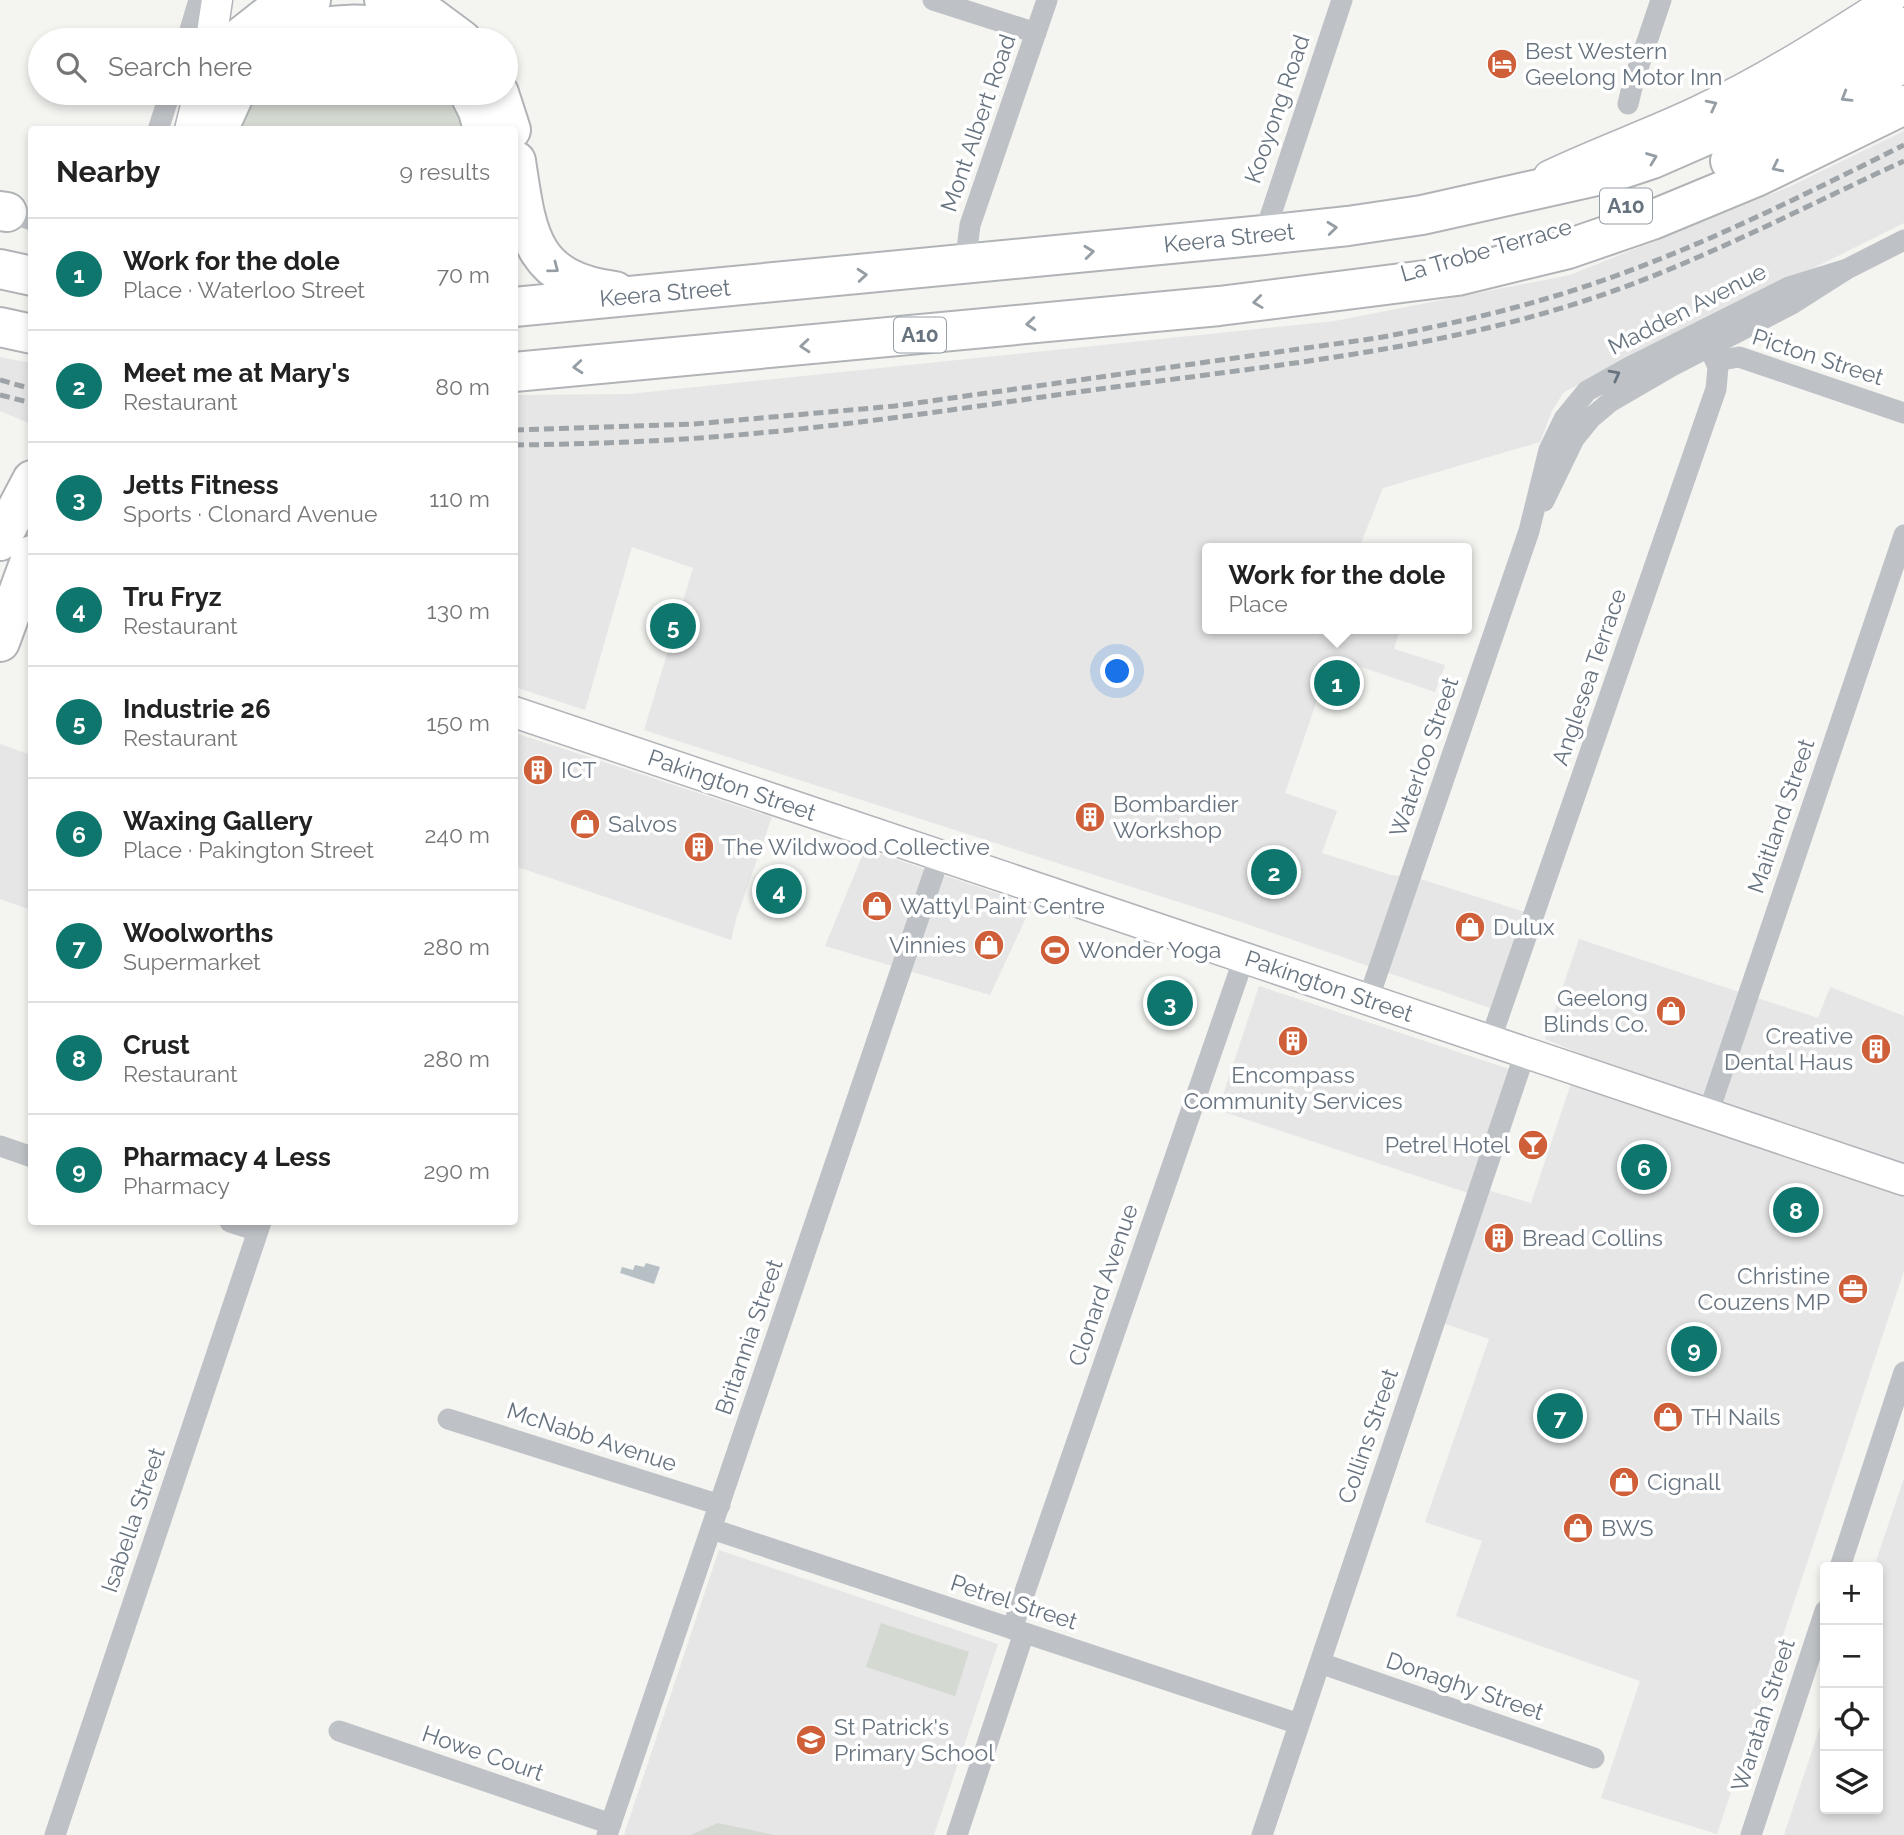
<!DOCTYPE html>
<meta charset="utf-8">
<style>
:root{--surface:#fff;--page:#f2f2f2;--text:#222;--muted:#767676;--line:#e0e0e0;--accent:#0f766e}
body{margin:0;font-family:Raleway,sans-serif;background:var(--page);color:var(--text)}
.controls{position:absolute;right:21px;bottom:21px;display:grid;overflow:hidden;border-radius:7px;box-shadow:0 4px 10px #0003}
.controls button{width:63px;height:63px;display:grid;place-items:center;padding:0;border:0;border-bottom:2px solid var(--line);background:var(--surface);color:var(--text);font:35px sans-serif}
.you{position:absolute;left:1118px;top:672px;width:24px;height:24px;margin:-18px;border:5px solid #fff;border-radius:50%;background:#1a73e8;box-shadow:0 0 0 10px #1a73e833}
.badge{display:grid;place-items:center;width:46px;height:46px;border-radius:50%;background:var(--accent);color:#fff;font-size:23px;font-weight:700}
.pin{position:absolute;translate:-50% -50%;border:4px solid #fff;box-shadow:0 2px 7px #0006}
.popup{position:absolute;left:1202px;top:543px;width:270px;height:91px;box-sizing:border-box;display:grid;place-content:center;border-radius:7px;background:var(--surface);filter:drop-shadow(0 2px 5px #0005);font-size:23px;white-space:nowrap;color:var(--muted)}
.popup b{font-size:26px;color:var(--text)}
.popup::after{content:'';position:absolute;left:50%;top:100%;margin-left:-14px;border:14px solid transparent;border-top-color:var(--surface)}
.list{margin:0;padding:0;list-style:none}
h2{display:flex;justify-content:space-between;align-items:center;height:91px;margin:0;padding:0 28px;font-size:30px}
h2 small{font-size:23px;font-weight:400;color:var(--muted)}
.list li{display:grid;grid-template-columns:46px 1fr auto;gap:21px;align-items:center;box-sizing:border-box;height:112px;padding:0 28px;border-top:2px solid var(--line)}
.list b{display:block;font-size:26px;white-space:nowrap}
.list p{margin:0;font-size:23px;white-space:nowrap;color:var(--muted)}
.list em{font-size:23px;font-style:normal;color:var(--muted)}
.icon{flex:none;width:38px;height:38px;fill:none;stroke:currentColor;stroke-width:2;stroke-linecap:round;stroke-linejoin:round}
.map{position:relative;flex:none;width:1904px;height:1835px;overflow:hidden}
.search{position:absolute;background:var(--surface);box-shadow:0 4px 10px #0003;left:28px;top:28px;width:490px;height:77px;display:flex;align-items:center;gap:18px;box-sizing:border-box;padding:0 24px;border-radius:38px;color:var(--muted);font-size:26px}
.panel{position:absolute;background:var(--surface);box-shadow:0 4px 10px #0003;left:28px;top:126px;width:490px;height:1099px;border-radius:7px}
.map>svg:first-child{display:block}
</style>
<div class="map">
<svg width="1904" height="1835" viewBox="0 0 1904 1835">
<rect width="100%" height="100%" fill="#f4f4f1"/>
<path fill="#e5e6e5" d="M1904,131V223L1568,390L1563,393L1552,411L1540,442L1383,488L1359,548H1208V629H1400L1394,649L1445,665L1435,692L1332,657L1285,793L1337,811L1322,853L1391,875L1417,878L1525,912L1490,1008L1241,922L644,730L693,568L632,547L585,710L515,687V395L629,394L1335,321L1570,275L1791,186Z
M0,357L31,363V424L0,411Z
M515,733L772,817L737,916L731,940L515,866Z
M0,744L31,755V910L0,899Z
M865,849L1032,905L990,995L825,946Z
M1579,939L1818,1018L1830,987L1904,1016V1271L1717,1834L1601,1798L1640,1681L1456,1616L1482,1541L1425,1522L1489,1339L1443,1323L1487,1190L1531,1203L1581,1054L1545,1039Z
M1259,986L1509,1069L1468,1193L1218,1110Z
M1904,1478V1835H1784L1825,1712V1809H1878V1567H1874Z
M719,1550L998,1644L934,1835H624Z"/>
<path fill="#d4d9d1" d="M253,93H452L468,130H235Z
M881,1623L969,1652L955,1696L866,1667Z
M718,1823L774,1835H691Z"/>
<path fill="#b7c0c4" d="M646,1263L660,1267L654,1284L620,1273L622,1267L633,1270L635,1265L644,1267Z"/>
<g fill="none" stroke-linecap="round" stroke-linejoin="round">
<g stroke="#b1b5b9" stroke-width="33">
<path id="secondary" d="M211,40L217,0
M190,130L199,93
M1549,176C1599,152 1651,134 1701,110C1767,79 1829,39 1890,0
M514,712L1904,1180"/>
</g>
<g stroke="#b1b4b7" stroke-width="42">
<path id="highway" d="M384,0L431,17L462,40
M237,40L270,14L311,0
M285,40C324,21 376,18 415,40
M469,93L478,111L483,130
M499,93L511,130
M218,130L235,93
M516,161C527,233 530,280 615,291
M1730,161L1811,118L1904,62
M0,211L7,212
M0,269L32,276
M514,307L1264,235L1348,226L1422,215L1610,173L1652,159L1748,117L1832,71L1904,27
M0,327L32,334
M514,372L1219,306L1457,276L1568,249L1652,220L1756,177L1904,105
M0,541L32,480
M0,642L32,555"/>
</g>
<path stroke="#bec1c5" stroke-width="21" d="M933,0L1036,33
M187,40L199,0
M1628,104L1633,83L1661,0
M158,130L170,93
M0,209L32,220
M1264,235L1342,0
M965,265L970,225L1047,0
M1716,361L1739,357L1904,413
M1544,501L1574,439L1591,418L1610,402L1672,366L1792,304L1847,269L1904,240
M1368,1000L1529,531L1549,450L1564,419L1587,391L1628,368L1789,287L1847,269
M1490,1041L1716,389L1718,367L1702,331
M1708,1114L1904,535
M0,1146L32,1157
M230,1222L258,1231
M448,1419L720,1505
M712,1529L1299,1724
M1840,1567L1904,1372
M1012,1629L1244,958
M1320,1663L1594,1758
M339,1731L611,1824
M55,1835L261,1222
M607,1835L940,855
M957,1835L1024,1633
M1262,1835L1525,1053
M1751,1835L1825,1611"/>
<use href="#secondary" stroke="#fff" stroke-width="30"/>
<use href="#highway" stroke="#fff" stroke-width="38"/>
<path stroke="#9ea3a8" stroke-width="5" stroke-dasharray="10 5" stroke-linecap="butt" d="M0,380L32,389
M0,395L32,403
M514,430L694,424L895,406L1377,338C1454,324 1530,306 1604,280C1707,244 1806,194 1904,145
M514,445C596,444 677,441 759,433C880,422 1001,402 1122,386C1277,365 1432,350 1581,302C1693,266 1797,210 1904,161"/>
</g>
<defs><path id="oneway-chevron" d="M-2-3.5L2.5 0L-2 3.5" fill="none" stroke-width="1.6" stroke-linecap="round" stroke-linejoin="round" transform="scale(1.75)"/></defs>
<g stroke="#959da5">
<use href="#oneway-chevron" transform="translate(1846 97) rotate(149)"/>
<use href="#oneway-chevron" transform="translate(1712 105) rotate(-27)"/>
<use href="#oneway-chevron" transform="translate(1652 158) rotate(-21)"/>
<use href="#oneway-chevron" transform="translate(1777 167) rotate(154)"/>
<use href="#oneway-chevron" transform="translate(1332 228) rotate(-6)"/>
<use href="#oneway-chevron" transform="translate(1089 252) rotate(-6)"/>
<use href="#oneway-chevron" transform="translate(554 268) rotate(37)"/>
<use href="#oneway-chevron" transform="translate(862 275) rotate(-5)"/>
<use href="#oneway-chevron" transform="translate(1258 302) rotate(173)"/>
<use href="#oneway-chevron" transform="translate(1031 324) rotate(175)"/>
<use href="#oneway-chevron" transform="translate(805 346) rotate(175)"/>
<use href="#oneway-chevron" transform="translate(578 367) rotate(175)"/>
</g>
<use stroke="#67737f" href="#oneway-chevron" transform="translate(1615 375) rotate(-28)"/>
<defs>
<g id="hotel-disc" transform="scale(1.575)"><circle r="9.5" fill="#ce5f38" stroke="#fff"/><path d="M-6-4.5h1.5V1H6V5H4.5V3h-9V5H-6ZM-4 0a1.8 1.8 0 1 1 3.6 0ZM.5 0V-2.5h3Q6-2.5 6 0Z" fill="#fff"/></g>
<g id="building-disc" transform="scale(1.575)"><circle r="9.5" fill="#ce5f38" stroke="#fff"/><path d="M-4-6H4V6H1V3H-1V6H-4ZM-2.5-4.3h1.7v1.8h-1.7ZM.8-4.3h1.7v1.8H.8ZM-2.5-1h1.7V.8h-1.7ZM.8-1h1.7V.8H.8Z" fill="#fff"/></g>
<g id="shop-disc" transform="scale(1.575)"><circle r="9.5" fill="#ce5f38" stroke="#fff"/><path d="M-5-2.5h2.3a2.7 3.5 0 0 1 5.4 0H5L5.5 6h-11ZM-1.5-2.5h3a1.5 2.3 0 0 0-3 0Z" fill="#fff"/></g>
<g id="stadium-disc" transform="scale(1.575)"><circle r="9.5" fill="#ce5f38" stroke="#fff"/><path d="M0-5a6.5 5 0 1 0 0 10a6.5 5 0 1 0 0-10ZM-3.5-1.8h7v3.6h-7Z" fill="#fff"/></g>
<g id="bar-disc" transform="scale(1.575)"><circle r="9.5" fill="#ce5f38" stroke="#fff"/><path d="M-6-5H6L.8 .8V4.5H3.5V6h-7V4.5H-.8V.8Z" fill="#fff"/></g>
<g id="office-disc" transform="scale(1.575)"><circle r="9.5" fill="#ce5f38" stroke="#fff"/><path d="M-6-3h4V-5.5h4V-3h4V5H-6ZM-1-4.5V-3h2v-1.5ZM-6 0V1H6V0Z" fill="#fff"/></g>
<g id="school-disc" transform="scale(1.575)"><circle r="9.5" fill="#ce5f38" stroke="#fff"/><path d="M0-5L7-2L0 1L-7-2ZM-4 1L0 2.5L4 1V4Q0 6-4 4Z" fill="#fff"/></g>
</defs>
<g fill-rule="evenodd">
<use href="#hotel-disc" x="1502" y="64"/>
<use href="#building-disc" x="538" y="770"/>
<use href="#building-disc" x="1090" y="817"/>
<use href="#shop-disc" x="585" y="824"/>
<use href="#building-disc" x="699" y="847"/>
<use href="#shop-disc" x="877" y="906"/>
<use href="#shop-disc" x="1470" y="927"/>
<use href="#shop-disc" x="989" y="945"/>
<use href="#stadium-disc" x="1055" y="950"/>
<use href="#shop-disc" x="1671" y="1011"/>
<use href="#building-disc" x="1293" y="1041"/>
<use href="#building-disc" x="1876" y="1049"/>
<use href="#bar-disc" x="1533" y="1145"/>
<use href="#building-disc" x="1499" y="1238"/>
<use href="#office-disc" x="1853" y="1289"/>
<use href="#shop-disc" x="1668" y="1417"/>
<use href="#shop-disc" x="1624" y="1482"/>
<use href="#shop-disc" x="1578" y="1528"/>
<use href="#school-disc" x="811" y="1740"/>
</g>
<g text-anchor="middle" stroke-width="7" stroke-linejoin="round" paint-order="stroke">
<g fill="#fff" stroke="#959da5" stroke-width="2">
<rect x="1600" y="188.5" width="52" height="35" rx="5"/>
<rect x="894" y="317.5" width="52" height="35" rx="5"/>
</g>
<g font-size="21" font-weight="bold" fill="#67737f">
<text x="1626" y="213">A10</text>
<text x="920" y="342">A10</text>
</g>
<g font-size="23" fill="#67737f" stroke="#fff" text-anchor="start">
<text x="1525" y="59">Best Western<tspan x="1525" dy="26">Geelong Motor Inn</tspan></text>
<text x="561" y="778">ICT</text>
<text x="1113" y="812">Bombardier<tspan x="1113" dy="26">Workshop</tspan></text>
<text x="608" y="832">Salvos</text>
<text x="722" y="855">The Wildwood Collective</text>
<text x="900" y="914">Wattyl Paint Centre</text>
<text x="1493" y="935">Dulux</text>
<text x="966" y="953" text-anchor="end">Vinnies</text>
<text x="1078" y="958">Wonder Yoga</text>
<text x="1648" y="1006" text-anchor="end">Geelong<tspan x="1648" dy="26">Blinds Co.</tspan></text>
<text x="1853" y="1044" text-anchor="end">Creative<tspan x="1853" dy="26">Dental Haus</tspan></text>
<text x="1293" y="1083" text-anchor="middle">Encompass<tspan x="1293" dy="26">Community Services</tspan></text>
<text x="1510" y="1153" text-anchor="end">Petrel Hotel</text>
<text x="1522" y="1246">Bread Collins</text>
<text x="1830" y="1284" text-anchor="end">Christine<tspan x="1830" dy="26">Couzens MP</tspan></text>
<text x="1691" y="1425">TH Nails</text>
<text x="1647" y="1490">Cignall</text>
<text x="1601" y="1536">BWS</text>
<text x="834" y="1735">St Patrick's<tspan x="834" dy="26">Primary School</tspan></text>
</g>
<g font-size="23" fill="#67737f" stroke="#fff">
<text transform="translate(1277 109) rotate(-71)" y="8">Kooyong Road</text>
<text transform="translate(978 123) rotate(-71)" y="8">Mont Albert Road</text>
<text transform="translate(1229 238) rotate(-6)" y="8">Keera Street</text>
<text transform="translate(1486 250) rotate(-16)" y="8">La Trobe Terrace</text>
<text transform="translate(665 293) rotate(-5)" y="8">Keera Street</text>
<text transform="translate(1687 309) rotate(-27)" y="8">Madden Avenue</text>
<text transform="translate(1818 357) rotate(18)" y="8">Picton Street</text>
<text transform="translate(1589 677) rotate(-71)" y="8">Anglesea Terrace</text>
<text transform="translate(1424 757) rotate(-71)" y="8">Waterloo Street</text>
<text transform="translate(732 785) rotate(19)" y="8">Pakington Street</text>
<text transform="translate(1781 816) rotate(-71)" y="8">Maitland Street</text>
<text transform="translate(1329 986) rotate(19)" y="8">Pakington Street</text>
<text transform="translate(1103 1285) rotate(-71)" y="8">Clonard Avenue</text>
<text transform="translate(749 1337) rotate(-71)" y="8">Britannia Street</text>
<text transform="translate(1368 1436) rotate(-71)" y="8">Collins Street</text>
<text transform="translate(592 1437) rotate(18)" y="8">McNabb Avenue</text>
<text transform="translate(133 1520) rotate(-71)" y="8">Isabella Street</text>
<text transform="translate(1014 1602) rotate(18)" y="8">Petrel Street</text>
<text transform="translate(1465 1686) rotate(19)" y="8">Donaghy Street</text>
<text transform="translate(1763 1715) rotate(-72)" y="8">Waratah Street</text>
<text transform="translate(483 1753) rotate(19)" y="8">Howe Court</text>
</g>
</g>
</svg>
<div class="controls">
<button>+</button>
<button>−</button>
<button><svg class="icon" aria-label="locate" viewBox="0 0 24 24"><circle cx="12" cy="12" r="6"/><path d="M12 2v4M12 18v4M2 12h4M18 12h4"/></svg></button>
<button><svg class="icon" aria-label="layers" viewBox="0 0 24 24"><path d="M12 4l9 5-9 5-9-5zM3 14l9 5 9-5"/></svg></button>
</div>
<div class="you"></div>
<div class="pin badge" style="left:1337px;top:683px">1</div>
<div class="popup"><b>Work for the dole</b>Place</div>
<div class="pin badge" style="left:1274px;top:872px">2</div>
<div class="pin badge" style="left:1170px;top:1003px">3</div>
<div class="pin badge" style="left:779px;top:891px">4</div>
<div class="pin badge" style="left:673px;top:626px">5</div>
<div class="pin badge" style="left:1644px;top:1167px">6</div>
<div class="pin badge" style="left:1560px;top:1416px">7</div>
<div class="pin badge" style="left:1796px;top:1210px">8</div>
<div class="pin badge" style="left:1694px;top:1349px">9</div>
<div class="search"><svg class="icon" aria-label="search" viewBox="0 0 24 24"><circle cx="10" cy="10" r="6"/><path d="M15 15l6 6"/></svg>Search here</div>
<section class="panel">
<h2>Nearby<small>9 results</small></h2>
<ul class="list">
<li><span class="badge">1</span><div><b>Work for the dole</b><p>Place · Waterloo Street</p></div><em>70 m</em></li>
<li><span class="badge">2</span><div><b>Meet me at Mary's</b><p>Restaurant</p></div><em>80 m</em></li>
<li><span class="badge">3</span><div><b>Jetts Fitness</b><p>Sports · Clonard Avenue</p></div><em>110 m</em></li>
<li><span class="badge">4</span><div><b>Tru Fryz</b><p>Restaurant</p></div><em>130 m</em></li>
<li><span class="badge">5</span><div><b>Industrie 26</b><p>Restaurant</p></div><em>150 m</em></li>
<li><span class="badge">6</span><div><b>Waxing Gallery</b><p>Place · Pakington Street</p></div><em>240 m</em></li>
<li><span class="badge">7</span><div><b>Woolworths</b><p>Supermarket</p></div><em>280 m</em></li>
<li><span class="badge">8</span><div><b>Crust</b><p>Restaurant</p></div><em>280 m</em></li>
<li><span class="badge">9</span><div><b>Pharmacy 4 Less</b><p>Pharmacy</p></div><em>290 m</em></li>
</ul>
</section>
</div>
